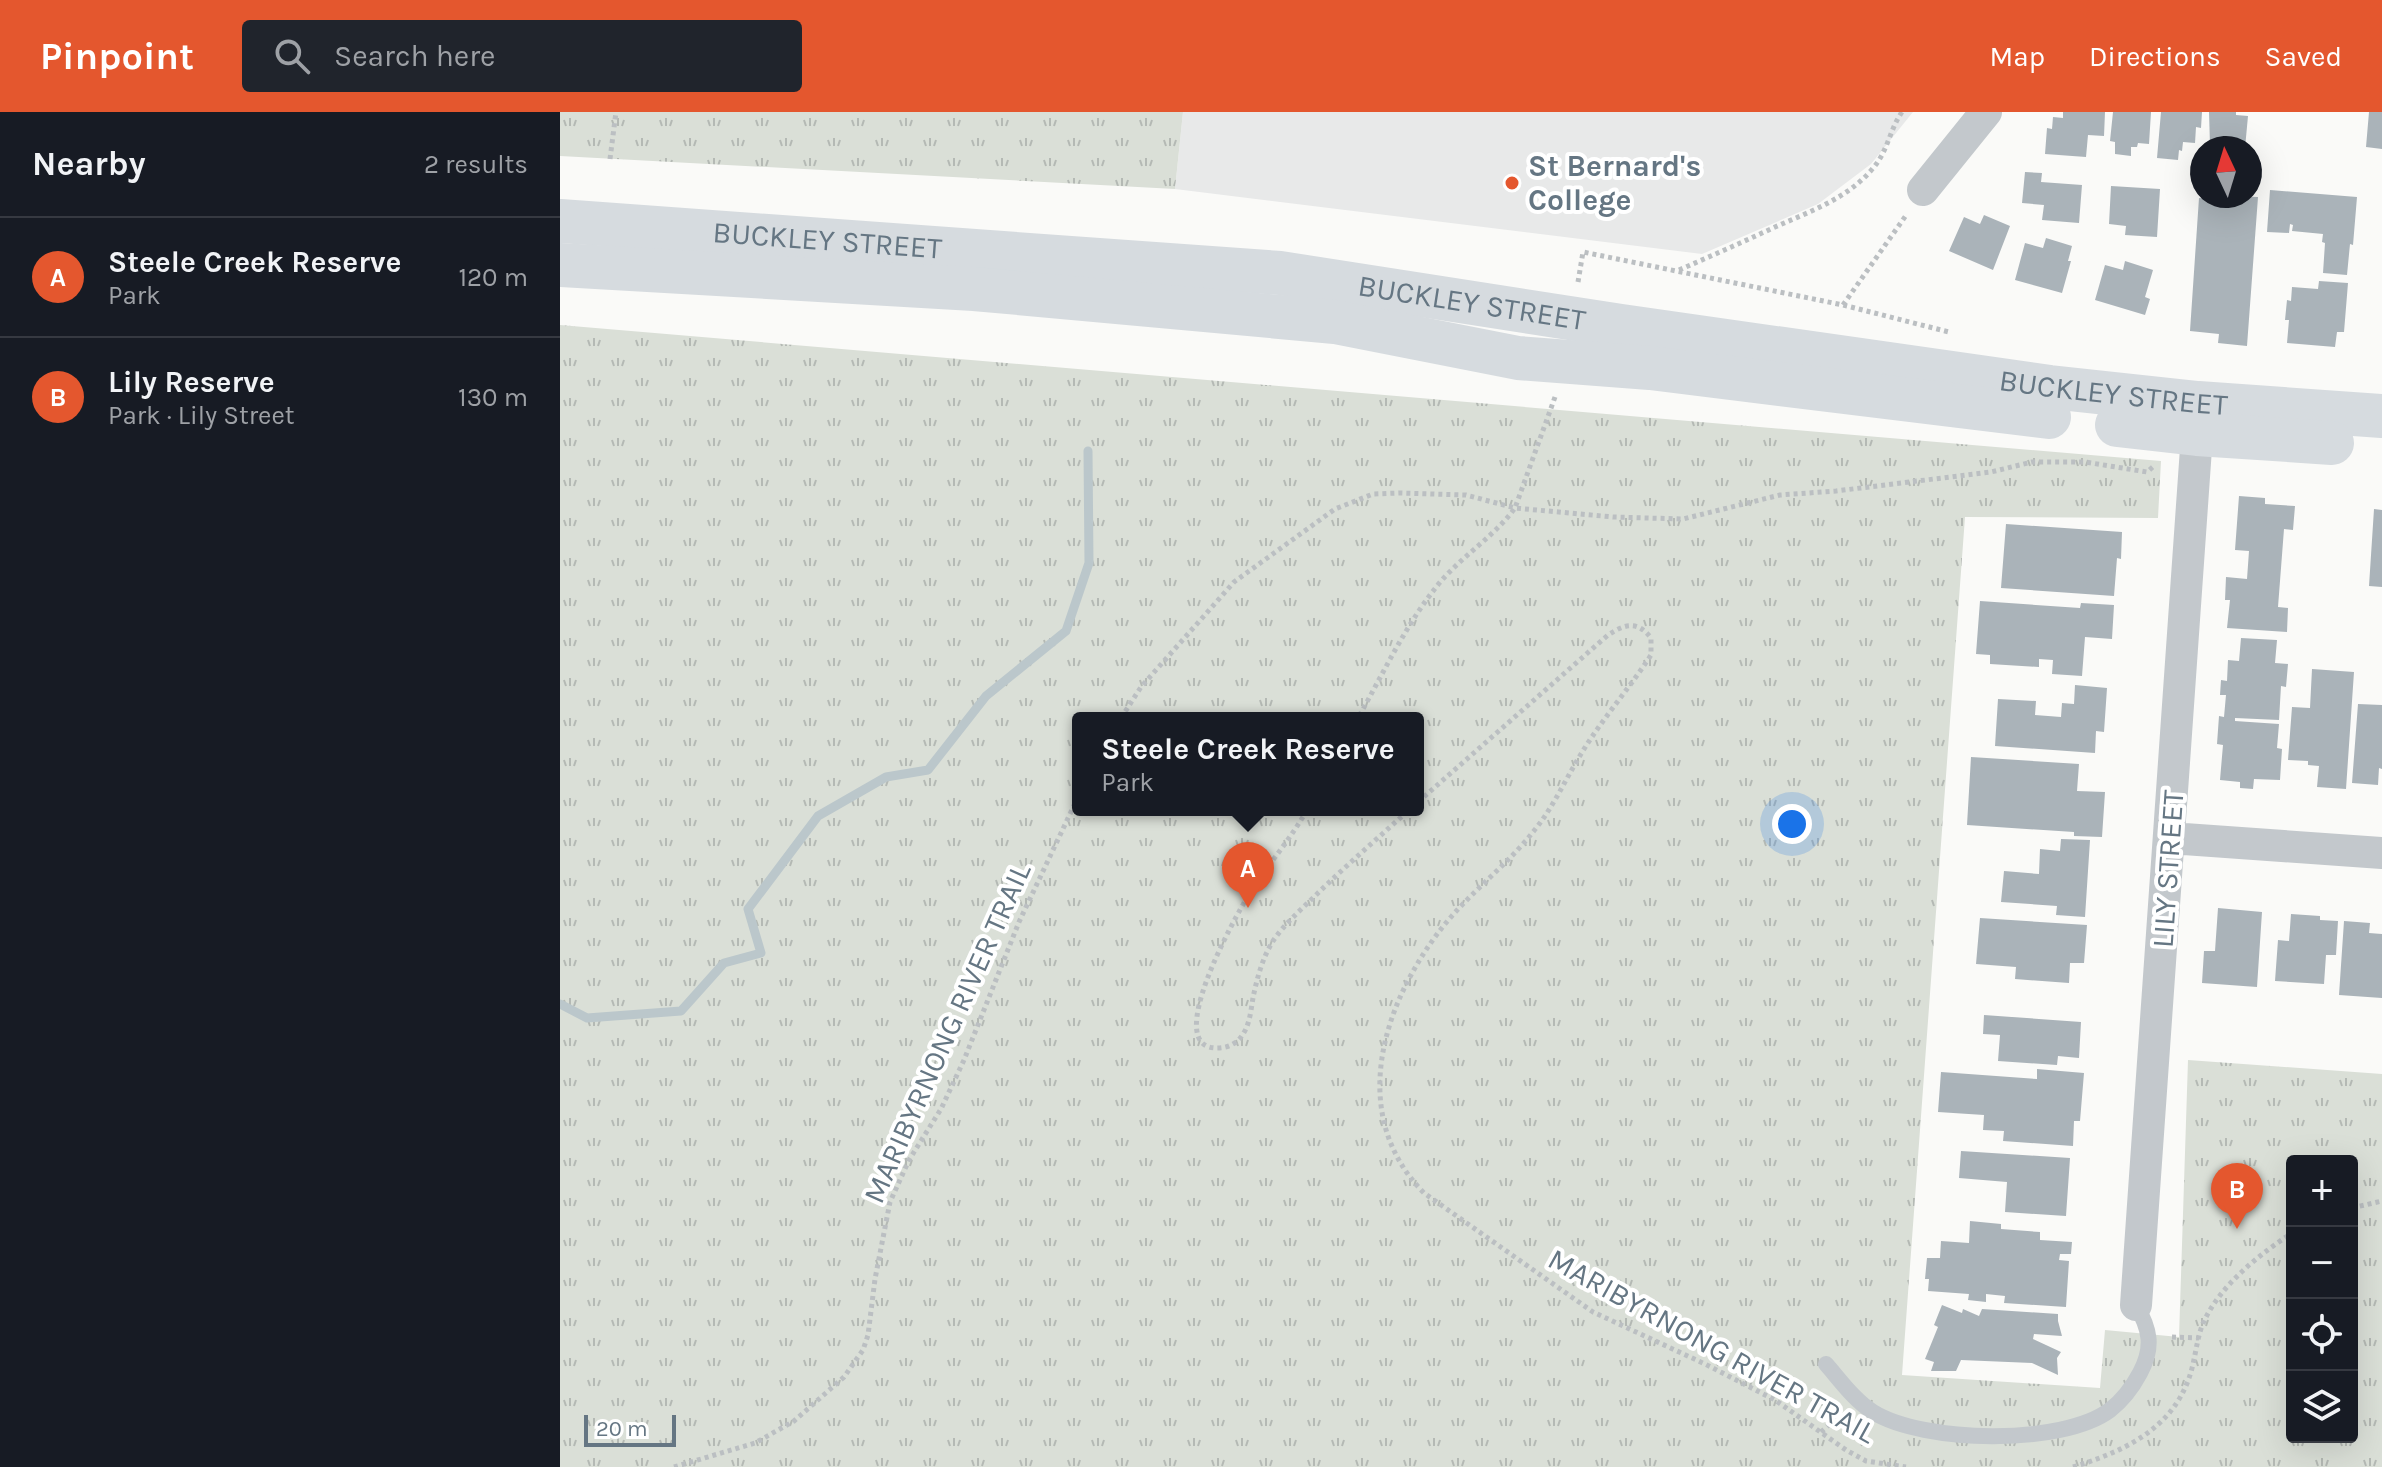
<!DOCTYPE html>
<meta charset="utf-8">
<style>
:root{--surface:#171b24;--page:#20242c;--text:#f1f3f6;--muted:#9ea1a6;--line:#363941;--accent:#e4572e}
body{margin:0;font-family:Karla,sans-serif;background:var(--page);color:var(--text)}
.controls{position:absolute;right:24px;bottom:24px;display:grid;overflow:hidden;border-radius:8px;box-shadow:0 8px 32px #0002}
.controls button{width:72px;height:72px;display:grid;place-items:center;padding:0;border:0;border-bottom:2px solid var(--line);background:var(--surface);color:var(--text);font:40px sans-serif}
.compass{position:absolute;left:1630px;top:24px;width:72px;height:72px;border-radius:50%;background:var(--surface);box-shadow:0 8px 32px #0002;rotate:356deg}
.scale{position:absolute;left:24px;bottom:20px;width:92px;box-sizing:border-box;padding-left:8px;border:4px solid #657683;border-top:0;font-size:22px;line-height:28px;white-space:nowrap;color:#657683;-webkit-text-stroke:6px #fff;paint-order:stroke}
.you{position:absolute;left:1232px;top:712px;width:28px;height:28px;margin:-20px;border:6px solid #fff;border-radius:50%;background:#1a73e8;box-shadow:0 0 0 12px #1a73e833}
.badge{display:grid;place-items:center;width:52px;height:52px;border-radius:50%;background:var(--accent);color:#fff;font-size:26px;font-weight:700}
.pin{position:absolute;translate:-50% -66px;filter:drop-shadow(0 2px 4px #0008)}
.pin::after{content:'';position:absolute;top:42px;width:28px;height:24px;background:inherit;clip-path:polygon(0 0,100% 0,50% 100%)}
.popup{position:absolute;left:512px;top:600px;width:352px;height:104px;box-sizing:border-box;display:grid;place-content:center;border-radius:8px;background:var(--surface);filter:drop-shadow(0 2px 6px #0005);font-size:26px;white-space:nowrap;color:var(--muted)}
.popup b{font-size:30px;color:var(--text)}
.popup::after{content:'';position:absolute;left:50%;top:100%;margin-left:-16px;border:16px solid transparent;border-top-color:var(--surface)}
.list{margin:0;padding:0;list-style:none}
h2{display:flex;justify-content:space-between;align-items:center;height:104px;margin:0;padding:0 32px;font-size:34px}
h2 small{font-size:26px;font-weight:400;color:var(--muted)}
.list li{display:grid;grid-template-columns:52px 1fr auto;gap:24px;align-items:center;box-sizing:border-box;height:120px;padding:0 32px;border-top:2px solid var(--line)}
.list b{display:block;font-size:30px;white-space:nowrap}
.list p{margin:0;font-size:26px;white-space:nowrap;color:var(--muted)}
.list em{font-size:26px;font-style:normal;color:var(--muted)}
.icon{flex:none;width:44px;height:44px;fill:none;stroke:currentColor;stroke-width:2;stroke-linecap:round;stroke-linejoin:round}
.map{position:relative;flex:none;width:1822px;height:1355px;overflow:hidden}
header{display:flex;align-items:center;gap:48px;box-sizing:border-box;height:112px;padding:0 40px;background:var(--accent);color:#fff}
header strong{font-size:38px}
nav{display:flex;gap:44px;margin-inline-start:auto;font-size:28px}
.search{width:560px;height:72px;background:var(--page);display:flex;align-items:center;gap:20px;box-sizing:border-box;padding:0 28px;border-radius:8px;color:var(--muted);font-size:30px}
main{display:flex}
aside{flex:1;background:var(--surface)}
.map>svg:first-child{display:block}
</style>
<header>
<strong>Pinpoint</strong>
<div class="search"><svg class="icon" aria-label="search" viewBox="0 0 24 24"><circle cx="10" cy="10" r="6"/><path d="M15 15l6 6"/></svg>Search here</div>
<nav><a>Map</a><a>Directions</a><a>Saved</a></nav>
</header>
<main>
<aside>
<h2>Nearby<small>2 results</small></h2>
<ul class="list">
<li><span class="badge">A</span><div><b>Steele Creek Reserve</b><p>Park</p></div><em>120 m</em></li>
<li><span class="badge">B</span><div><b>Lily Reserve</b><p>Park · Lily Street</p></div><em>130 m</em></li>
</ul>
</aside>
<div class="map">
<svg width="1822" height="1355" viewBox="0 0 1822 1355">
<defs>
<pattern id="park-tufts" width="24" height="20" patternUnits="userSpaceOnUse" patternTransform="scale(2)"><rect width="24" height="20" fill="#dadfd7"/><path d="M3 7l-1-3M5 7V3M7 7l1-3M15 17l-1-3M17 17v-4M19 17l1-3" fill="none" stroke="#b4b9b4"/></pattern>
</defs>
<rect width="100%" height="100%" fill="#fafaf8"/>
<path fill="#e8e9e9" d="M623,0H1353L1311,52L1258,92L1142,142L615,77Z"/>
<path fill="url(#park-tufts)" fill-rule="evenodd" d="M0,0H623L615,77L0,44Z
M0,213L1601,349L1598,406L1405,405L1342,1263L1540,1276L1545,1218L1619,1225L1628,948L1822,962V1355H0ZM518,606H858V698H518ZM1732,1049H1792V1325H1732Z"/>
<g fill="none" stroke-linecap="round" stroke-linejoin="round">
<path stroke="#bbc7cb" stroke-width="9" d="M0,892L27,906L121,899L164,851L201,841L188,797L258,704L326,665L368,658L426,584L506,519L529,451L528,339"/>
</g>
<path fill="#aab3b9" d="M1503,0H1545L1544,24L1528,23L1526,45L1485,42L1487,16L1492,17L1493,5L1503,6Z
M1553,0H1591L1589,32L1578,31L1577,35H1571V44L1555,42V30L1550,29Z
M1601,0H1642L1641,16L1636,15L1635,31L1623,30L1622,39L1619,38L1618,48L1597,46Z
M1649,0H1676V3L1688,4L1685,36L1650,33Z
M1809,0H1822V37L1806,35Z
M1465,60L1482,61L1481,70L1522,73L1519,111L1482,108L1484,93L1462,91Z
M1551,74L1600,77L1597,125L1565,123L1566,114L1549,112Z
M1710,78L1797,85L1793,133L1790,132L1787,163L1763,161L1765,131L1762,130L1763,122L1732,119L1733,113L1730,112L1729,121L1707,120Z
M1669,84L1698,85L1687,234L1658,231L1659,222L1630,219L1639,86L1669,88Z
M1424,103L1450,114L1433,158L1389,139L1404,105L1420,112Z
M1486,126L1512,134L1508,149H1511L1502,181L1455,168L1465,131L1483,136Z
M1565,149L1593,158L1585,185L1590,187L1585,203L1535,188L1545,153L1563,158Z
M1759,169L1788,171L1784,220H1777L1775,235L1727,231L1729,208H1725L1727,188L1731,189L1732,175L1758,177Z
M1679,384L1705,386V392L1735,394L1733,418L1724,417L1718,495L1728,496L1727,520L1667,516L1670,488H1665L1666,465L1687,467L1689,439L1675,438Z
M1814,397L1822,398V475L1809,474Z
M1446,412L1562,420L1561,447L1557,446L1554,484L1441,476Z
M1420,489L1520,496L1521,491L1554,493L1552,527L1525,525L1522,564L1492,562L1493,548L1479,547V555L1430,552V543L1416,542Z
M1681,526L1717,528L1715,551L1728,552L1726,575L1721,574L1719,608L1675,606V609L1719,612L1717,636L1722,637L1720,668L1694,667L1693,677L1680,676V670L1660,668L1663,633L1657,632L1659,604L1664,605L1666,583H1660L1661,568L1667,569L1668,548L1679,549Z
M1752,557L1794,560L1786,677L1757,675L1759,654L1748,653V649L1728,648L1732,595L1750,596Z
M1515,573L1547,576L1544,620L1536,619L1535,641L1435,634L1438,587L1476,589L1475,603L1501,605L1502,591L1514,592Z
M1798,592L1822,593V657L1819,656L1818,673L1792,671Z
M1411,645L1519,652L1517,679L1545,680L1542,725L1514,724V720L1407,713Z
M1501,727L1530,728L1525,805L1496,803L1497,794L1441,790L1444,759L1479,762L1480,737L1500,739Z
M1658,796L1702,800L1697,875L1642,871L1644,839H1655Z
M1731,802L1760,804V808L1778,809L1776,843H1766L1764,872L1715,869L1718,828L1729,829Z
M1420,806L1527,813L1524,851H1510L1509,871L1455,867L1456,855L1416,852Z
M1784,809L1810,811L1809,821L1822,822V886L1779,883Z
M1424,903L1521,910L1519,946L1498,944L1497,953L1438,949L1440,923L1423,922Z
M1477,957L1524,961L1520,1009H1514L1513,1034L1443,1029L1444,1019L1423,1018L1424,1003L1378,1000L1381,960L1477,967Z
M1401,1039L1510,1046L1506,1104L1445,1100L1447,1070L1399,1066Z
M1410,1109L1441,1112V1117L1480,1120V1128L1512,1130L1511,1142H1500L1499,1148L1509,1149L1506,1195L1444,1191L1445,1184L1426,1182V1190L1408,1188L1409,1182L1368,1179L1369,1167H1365L1367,1146H1380L1381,1129L1409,1131Z
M1382,1193L1402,1201L1403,1197L1419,1204L1422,1197L1498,1202V1209L1502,1224L1474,1222L1473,1227L1501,1240L1497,1246L1498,1263L1472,1251L1401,1248L1396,1259H1371L1374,1250L1365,1247L1378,1215L1374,1213Z"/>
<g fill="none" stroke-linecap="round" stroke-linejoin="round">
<path stroke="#bbbfc2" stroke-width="5" stroke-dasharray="4 4" stroke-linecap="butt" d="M50,47L56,0
M1119,158C1151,144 1183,130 1215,115C1251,99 1289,86 1314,55C1328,38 1330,17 1342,0
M1018,170L1023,140L1283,193L1389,220
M1283,193L1347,102
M995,285L955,396L1053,405L1123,407L1220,383L1276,379L1431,360L1472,350H1525L1587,360L1594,354
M561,606L581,575L674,470L775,397L813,382L840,381L906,383L955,396C933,426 900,445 877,474C845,514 823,562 798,606
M858,690L1048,523C1065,512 1077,508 1091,526V543C1069,577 1042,607 1021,642C1005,668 993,696 973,720C947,753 912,779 885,812C823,889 786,1002 864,1081L1033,1200L1145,1252L1215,1288L1286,1338L1306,1349L1346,1355
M747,698C730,728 706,755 688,784C676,804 600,938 658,936C668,936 678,931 683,922C691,910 691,894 694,881C698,863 703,845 713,829C725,811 743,796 759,780C788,752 819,725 849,698
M1792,1096L1822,1089
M1612,1225L1639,1226
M1261,1320L1282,1301
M114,1355L195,1331L234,1309L284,1265L303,1238L308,1223L315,1167L330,1090L349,1048L381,997L404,948L459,810L518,685
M1513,1355C1562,1340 1611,1318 1629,1266C1636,1247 1636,1225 1645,1207C1663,1171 1700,1142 1732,1121"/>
<path stroke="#c3c8cc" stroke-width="16" d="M1266,1252C1280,1268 1295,1289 1313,1300C1363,1331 1502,1334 1550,1298C1563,1288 1572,1276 1580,1261C1594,1235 1590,1217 1576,1193"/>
<path stroke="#c3c8cc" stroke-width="32" d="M1363,78L1426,0
M1610,726L1822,741
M1576,1193L1637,322"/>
<g stroke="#d6dbdf" stroke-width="44">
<path id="s1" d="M0,109L720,161L1061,214L1490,275L1638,291L1822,304"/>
<path d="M0,153L414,177L775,210L958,246L1090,256L1489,305"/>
<path d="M1557,313L1637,322L1772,331"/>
</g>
</g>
<circle fill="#e4572e" stroke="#fff" stroke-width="3" cx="952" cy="71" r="8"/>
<g text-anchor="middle" stroke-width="8" stroke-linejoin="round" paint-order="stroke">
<g font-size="30" font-weight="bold" fill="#657683" stroke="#fff" text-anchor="start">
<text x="968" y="64">St Bernard's<tspan x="968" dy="34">College</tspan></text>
</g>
<g font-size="30" fill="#657683" stroke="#fff">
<text dy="10" stroke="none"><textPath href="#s1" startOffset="268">BUCKLEY STREET</textPath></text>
<text dy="10" stroke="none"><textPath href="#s1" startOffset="916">BUCKLEY STREET</textPath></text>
<text dy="10" stroke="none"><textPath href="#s1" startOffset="1564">BUCKLEY STREET</textPath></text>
<text transform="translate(1608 757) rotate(-86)" y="10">LILY STREET</text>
<text transform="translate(387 921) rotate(-66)" y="10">MARIBYRNONG RIVER TRAIL</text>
<text transform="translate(1152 1234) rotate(29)" y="10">MARIBYRNONG RIVER TRAIL</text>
</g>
</g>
</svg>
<div class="controls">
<button>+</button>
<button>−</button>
<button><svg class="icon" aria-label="locate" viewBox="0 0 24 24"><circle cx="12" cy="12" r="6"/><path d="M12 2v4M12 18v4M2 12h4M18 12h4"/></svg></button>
<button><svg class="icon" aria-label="layers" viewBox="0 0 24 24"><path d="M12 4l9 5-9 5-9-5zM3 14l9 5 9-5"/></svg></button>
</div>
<svg class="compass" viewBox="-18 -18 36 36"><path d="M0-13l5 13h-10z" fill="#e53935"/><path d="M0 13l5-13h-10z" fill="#9ea1a6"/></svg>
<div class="scale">20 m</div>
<div class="you"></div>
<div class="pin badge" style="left:688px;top:796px">A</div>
<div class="popup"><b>Steele Creek Reserve</b>Park</div>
<div class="pin badge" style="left:1677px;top:1117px">B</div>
</div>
</main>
